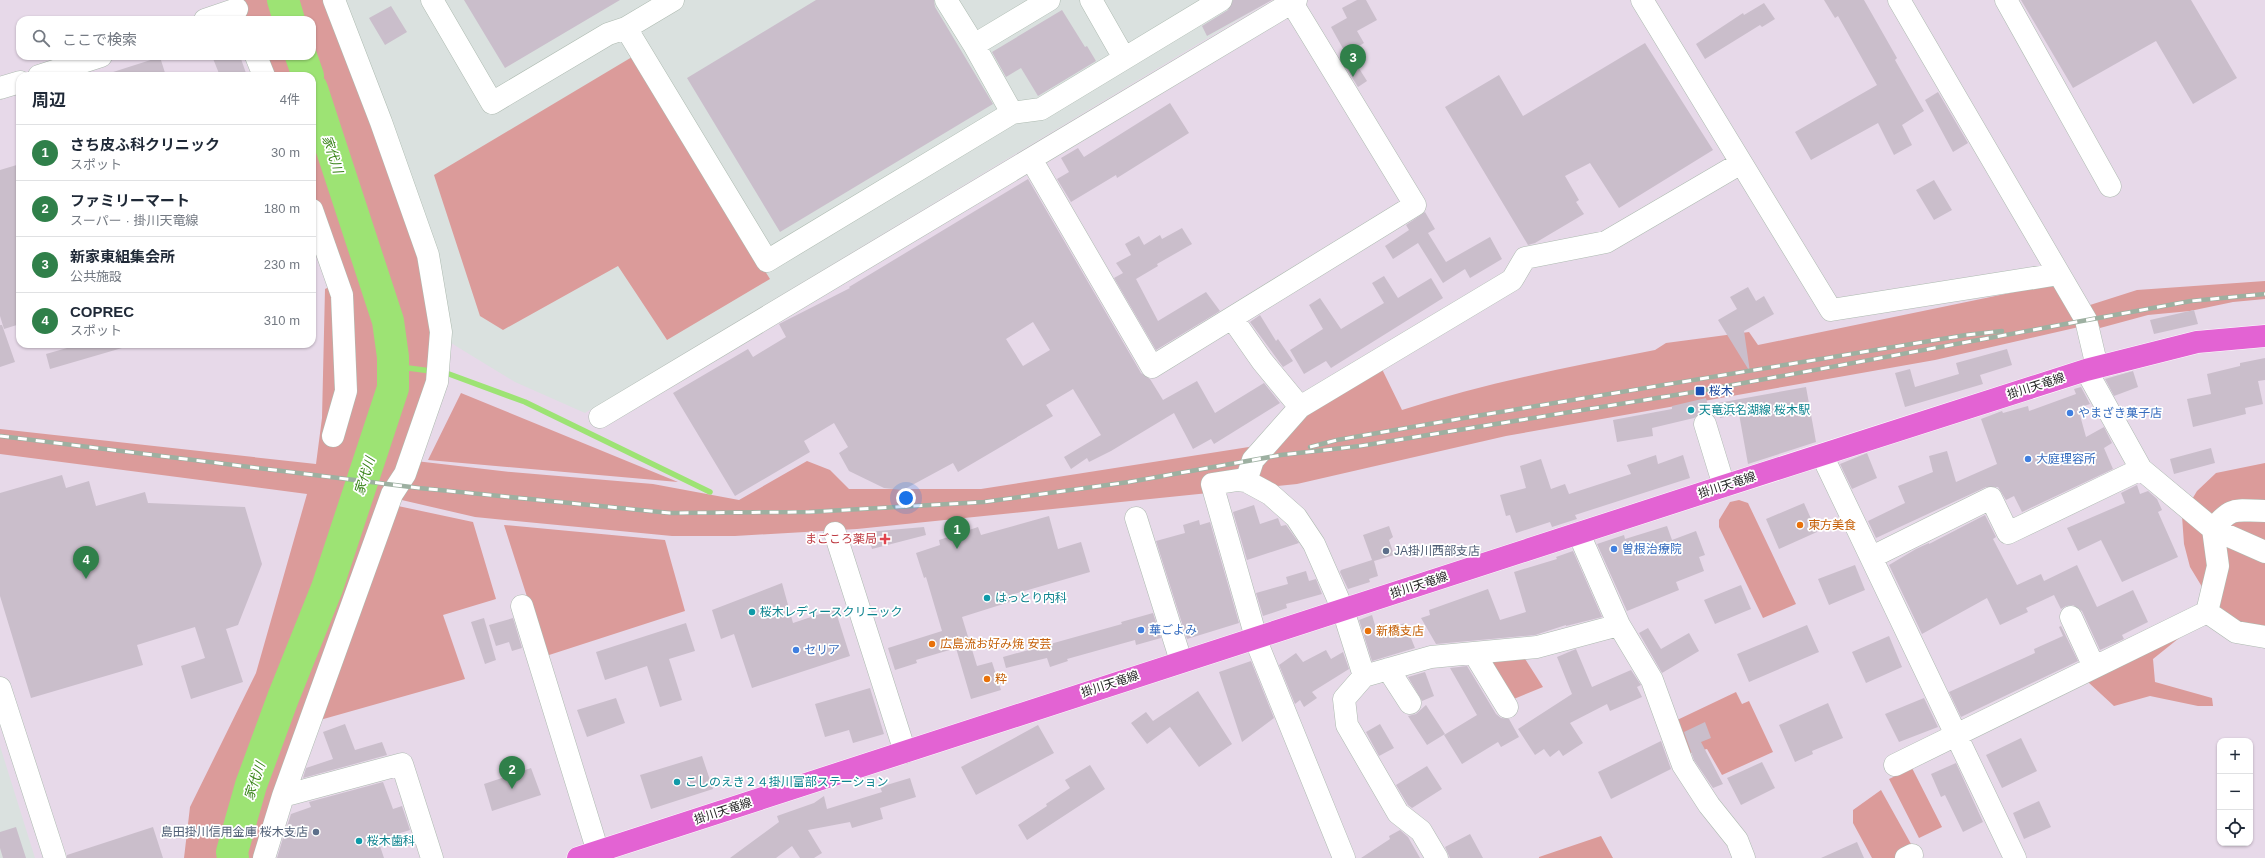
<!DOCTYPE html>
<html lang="ja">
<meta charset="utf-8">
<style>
:root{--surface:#fff;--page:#f2f2f3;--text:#1f2937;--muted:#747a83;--line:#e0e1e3;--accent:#30804a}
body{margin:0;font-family:Arial,"Noto Sans JP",sans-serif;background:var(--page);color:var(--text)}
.controls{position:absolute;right:12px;bottom:12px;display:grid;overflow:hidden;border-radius:8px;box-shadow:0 1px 3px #0004}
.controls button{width:36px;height:36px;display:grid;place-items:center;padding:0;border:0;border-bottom:1px solid var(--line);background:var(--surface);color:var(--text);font:20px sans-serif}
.you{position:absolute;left:906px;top:498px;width:14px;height:14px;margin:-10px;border:3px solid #fff;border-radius:50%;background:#1a73e8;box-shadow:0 0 0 6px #1a73e833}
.badge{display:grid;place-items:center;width:26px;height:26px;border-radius:50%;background:var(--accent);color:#fff;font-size:13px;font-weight:700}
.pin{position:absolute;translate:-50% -33px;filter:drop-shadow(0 1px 2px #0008)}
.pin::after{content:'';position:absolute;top:21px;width:14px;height:12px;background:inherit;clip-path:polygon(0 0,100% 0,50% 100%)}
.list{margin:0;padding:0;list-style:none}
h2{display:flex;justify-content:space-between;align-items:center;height:52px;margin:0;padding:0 16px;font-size:17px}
h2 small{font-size:13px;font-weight:400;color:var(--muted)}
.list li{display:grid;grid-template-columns:26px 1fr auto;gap:12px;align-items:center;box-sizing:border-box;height:56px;padding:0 16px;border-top:1px solid var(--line)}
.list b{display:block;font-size:15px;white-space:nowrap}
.list p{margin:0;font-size:13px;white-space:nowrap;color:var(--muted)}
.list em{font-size:13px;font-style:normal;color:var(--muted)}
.icon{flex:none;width:22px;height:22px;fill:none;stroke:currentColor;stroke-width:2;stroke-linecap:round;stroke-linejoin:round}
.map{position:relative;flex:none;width:2265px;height:858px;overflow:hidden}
.search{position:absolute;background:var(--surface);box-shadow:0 1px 3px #0004;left:16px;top:16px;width:300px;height:44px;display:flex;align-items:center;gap:10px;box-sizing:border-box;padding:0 14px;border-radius:12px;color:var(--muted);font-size:15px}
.panel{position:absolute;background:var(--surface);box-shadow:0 1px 3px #0004;left:16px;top:72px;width:300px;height:276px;border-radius:12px}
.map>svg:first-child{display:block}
</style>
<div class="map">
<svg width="2265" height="858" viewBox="0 0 2265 858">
<rect width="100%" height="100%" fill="#e7d9e9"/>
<path fill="#dae1df" d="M345,0H1271L585,413L515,382L446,340L445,286L430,233Z
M0,746L35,858H0Z"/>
<path fill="#db9b9a" d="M234,0H326L397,167L438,316L426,407L407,460L511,472L653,484L739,500L807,461L830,470L849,489H981L1268,444L1300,407L1380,365L1402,410C1485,383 1569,367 1655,350L1666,343L1749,332L1758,345L2054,284L2079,327L1935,360L1506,436L1297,484L857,529L735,536H672L475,517L393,498L260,858H184L190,807L256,673L307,494L0,454V429L316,464L322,418L325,289L342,281L312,201V76H264L256,56H312V20H242Z
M632,57L770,279L667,340L618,266L503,330L480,316L434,175Z
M2265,281V299L2233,302L2190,311L2148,315L2100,328L2090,305L2137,290Z
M461,393L678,482L428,460Z
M2265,463V645L2210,600L2190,567L2184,544L2182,516L2197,491L2216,473Z
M1739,500L1748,503L1796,604L1763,618L1719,527V520L1730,502Z
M398,506L473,522L496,599L443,615L465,679L320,720Z
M504,525L665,540L685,611L546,656Z
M2204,618L2153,659L2155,682L2212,698L2213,706H2198L2150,696L2114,706L2088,682Z
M1522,654L1543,687L1509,701L1484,659Z
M1736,692L1742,704L1749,701L1773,752L1722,775L1707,749L1690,753L1675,721Z
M1912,768L1942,827L1919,838L1889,779Z
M1881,790L1916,853L1905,858H1872L1853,823V810Z
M1601,836L1613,858H1539V857Z"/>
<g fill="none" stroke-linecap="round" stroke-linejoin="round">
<path stroke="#9de374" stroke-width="5.5" d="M393,366L431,371
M449,374L525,402L710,492"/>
<path stroke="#9de374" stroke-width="32" d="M283,0L289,20
M301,56L308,76
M233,858L232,852L251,785L283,698L327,588L393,388V357L388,321L312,89"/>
</g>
<path fill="#cabecb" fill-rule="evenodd" d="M464,0H620L505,68Z
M816,0H934L935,7L993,104L780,232L687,78Z
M1233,0H1272L1207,36L1202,26L1228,10Z
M1357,0H1366L1377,20L1357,31L1364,43L1346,54L1331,27L1347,18L1342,8Z
M1824,0H1864L1897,58L1895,60L1924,111L1902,125L1912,145L1894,155L1878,123L1811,160L1795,132L1877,85L1838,16L1835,18Z
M2021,0H2191L2237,78L2193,104L2156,41L2073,88Z
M1764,3L1775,19L1762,27L1760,25L1705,59L1696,44L1743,13L1744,15Z
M391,6L407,32L385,45L369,18Z
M1062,10L1085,47L1087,46L1096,61L1038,96L1021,68L1006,77L992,52Z
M1645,43L1713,150L1619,208L1590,163L1565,176L1579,200L1576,202L1584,214L1535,243L1528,245L1445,107L1499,75L1523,116Z
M212,56H240L247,76H220Z
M160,57L166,76H110V73Z
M1355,62L1367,81L1358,87L1346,68Z
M1938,92L1968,143L1953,152L1925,100Z
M1170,103L1189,133L1117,178L1116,175L1071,202L1057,179L1069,172L1061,158L1078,148L1084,157Z
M20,164V324L4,329L0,316V170Z
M1028,179L1141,373L1150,379L1163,400L1197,381L1215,413L1264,383L1280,403L1214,444L1211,439L1193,449L1174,413L1111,451L1089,462L1087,458L1071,469L1064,457L1101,435L1073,389L1046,405L1053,416L958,472L953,463L903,490L884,488L849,471L839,453L848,447L834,423L804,441L810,452L735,496L673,393L748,349L753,357L786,337L779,324L850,288L849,287ZM1033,322L1050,350L1023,366L1006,339Z
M1934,180L1952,210L1934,220L1916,190Z
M1425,212L1435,229L1428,233L1446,262L1490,237L1502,259L1470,278L1465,269L1443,283L1418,243L1393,259L1385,246L1409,230L1406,225Z
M1182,228L1192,244L1157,264L1158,266L1136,279L1158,321L1206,292L1220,311L1156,350L1114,278L1123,273L1116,263L1131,255L1125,244L1139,236L1144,245L1160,235L1162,239Z
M1384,276L1398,298L1431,278L1443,298L1331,368L1326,361L1304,374L1290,350L1323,329L1309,305L1320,298L1341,329L1384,303L1372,283Z
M1748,287L1756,301L1764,296L1774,314L1744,331L1750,372L1718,320L1737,309L1730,297Z
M2194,310L2198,324L2154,334L2150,320Z
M1260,315L1276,341L1278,339L1293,361L1283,367L1250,322Z
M0,325H2L15,362L0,367Z
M81,344H122V348L50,369L46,354Z
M2007,349L2012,365L1980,375L1983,384L1905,407L1895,373L1910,369L1915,387L1959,374L1956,363Z
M2265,358V380L2258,381L2263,404L2245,408L2246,414L2193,427L2187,399L2211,394L2207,374L2240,366V363Z
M2133,371L2138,387L2114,396L2105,379Z
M1806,387L1816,442L1748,464L1739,414L1720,418L1718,403Z
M2081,387L2090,404L2078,408L2086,437L2104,427L2112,443L2104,448L2113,469L2022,512L2014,496L2006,500L1998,487H1986L1876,538L1868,521L1905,503L1898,486L1933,472L1929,456L1947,451L1956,482L1981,471L1997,464L1981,419L2002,411L2003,413L2028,406L2029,411L2076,394L2074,389Z
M1706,398L1710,413L1702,412L1694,418L1652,428L1653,436L1617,442L1613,420L1672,409V406Z
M2211,448L2215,463L2174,474L2170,459Z
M1867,453L1877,478L1852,489L1840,464Z
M1656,455L1658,464L1683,455L1690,478L1575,515L1577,519L1552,527L1550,522L1516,533L1510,515L1506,516L1500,495L1526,488L1520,466L1541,459L1551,489L1565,484L1569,494L1631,474L1627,465Z
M62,475L66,488L89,481L96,506L145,492L148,503L245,507L262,564L238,625L226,629L243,682L191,699L181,666L205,658L195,627L137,645L143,665L31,698L0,596V493Z
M2137,485L2140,494L2148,491L2157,499L2162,510L2158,512L2178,557L2122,582L2101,540L2078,551L2067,528L2125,503L2121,493Z
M1804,503L1817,532L1779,549L1766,519Z
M1254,505L1260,524L1278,518L1281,526L1286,525L1299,543L1247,560L1233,512Z
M1985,515L1996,537L1993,539L2017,585L2041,574L2044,581L2077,565L2097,607L2133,590L2148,622L2122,635L2124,639L2100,650L2082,611L2073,605L2066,606L2061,609L2054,595L2026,608L2028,612L2000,625L1987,598L1922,634L1889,565L1916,549L1929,543V544Z
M1049,516L1058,549L1081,542L1090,572L1014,594L1016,600L962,617L977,666L992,662L1001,690L971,699L956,648L916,660L917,663L895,670L888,648L942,631L926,577L924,578L916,553L940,545L939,540L978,527L981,535Z
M1199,520L1200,525L1210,522L1239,623L1187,639L1156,541L1185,533L1183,525Z
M1389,526L1393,537L1389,540L1394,555L1374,561L1378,576L1369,579L1370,582L1348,589L1340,572L1341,570L1372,560L1363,535Z
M1667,526L1672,540L1696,531L1705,555L1699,557L1704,571L1676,582L1679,590L1627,611L1597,544L1624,535L1625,539Z
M924,527L926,535L872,549L867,532Z
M1573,551L1602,617L1566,626V625L1535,635L1436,644L1421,618L1430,615L1429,610L1488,589L1500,620L1526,612L1514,572L1557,559L1556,557Z
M1855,565L1865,590L1829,605L1818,579Z
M1306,571L1309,581L1316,579L1322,594L1286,604L1287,608L1263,616L1256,593L1288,584L1286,577Z
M782,583L793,623L835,609L850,656L752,688L734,634L721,639L712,610Z
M1741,585L1751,609L1715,624L1704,600Z
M1153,613L1161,638L1136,645L1135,640L1067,659L1068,661L1050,667L1047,658L1006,668L1003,657L1122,624L1121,622Z
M1372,615L1377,632L1405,623L1415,648L1372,661L1359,620Z
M484,618L496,660L485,664L471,622Z
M513,618L522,648L512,651L509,642L496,646L489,625Z
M686,623L695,651L669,659L682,700L660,707L647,666L605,680L596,652Z
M1807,625L1819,652L1749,682L1737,654Z
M2061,626L2078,661L1961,717L1949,692L2035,653L2034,649L2063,636L2059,627Z
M1648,628L1661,649L1689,633L1699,651L1662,673L1639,633Z
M1889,636L1902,667L1866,683L1852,652Z
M1576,649L1592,687L1631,670L1641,685L1637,687L1642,697L1610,711L1607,704L1570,723L1583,743L1563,756L1559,750L1550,757L1544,749L1535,755L1518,729L1572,694L1557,657Z
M1326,650L1331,659L1343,652L1349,669L1312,692L1317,698L1304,707L1300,700L1295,704L1279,665L1296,653L1303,662Z
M1251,661L1274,718L1242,742L1219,672Z
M1467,666L1496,714L1501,718L1509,719L1519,737L1501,747L1498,742L1462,764L1444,735L1477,715L1450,668Z
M1425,672L1434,696L1422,701L1408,677Z
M870,688L884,734L853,743L849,730L825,737L815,704Z
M1198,691L1232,744L1199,767L1170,727L1147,744L1131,723L1146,712L1153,721Z
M616,698L625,723L587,737L577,710Z
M1924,698L1938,727L1899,742L1885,714Z
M1828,703L1843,738L1812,751L1813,754L1795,762L1779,725Z
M1426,705L1445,734L1427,745L1408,716L1416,714Z
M1705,722L1711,738L1701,742L1723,784L1713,788L1694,760L1684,732Z
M345,724L355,750L382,742L387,755L303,778L306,768L333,759L323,732Z
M1380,724L1394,748L1379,756L1366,732Z
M1038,725L1054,753L976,795L961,767Z
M2021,738L2037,771L2002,788L1986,755Z
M1661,741L1671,769L1611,799L1598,772Z
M702,756L713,789L651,809L640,775Z
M1762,762L1775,788L1741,805L1727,778Z
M1956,763L1983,822L1963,832L1945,795L1941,797L1931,774Z
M1090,765L1105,789L1027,840L1018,825L1047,806L1046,804L1070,788L1065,780Z
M1427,766L1442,789L1412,808L1408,805L1396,785Z
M531,768L541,795L492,811L484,784Z
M910,778L916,797L880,808L883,819L852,828L850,822L808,830L822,853L814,858H800L792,846L776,858H730L779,822L777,816L814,803L824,796L827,809L882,792L880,787Z
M383,782L393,809L402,806L410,830L378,840L384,858H277L283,838L286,837L285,833L291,814L311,807L309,802Z
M2039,801L2051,827L2024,839L2013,813Z
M16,827L26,858H3L0,848V832Z
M153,827L163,858H67V855Z
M1400,830L1408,837L1420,858H1361L1390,839L1389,836Z
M1470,834L1483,858H1450L1445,847Z
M1857,842L1864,858H1821Z"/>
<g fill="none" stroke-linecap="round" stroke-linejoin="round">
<g stroke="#adbab0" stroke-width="23">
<path id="minor" d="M432,0L492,103L608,34L626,28L673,0
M946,0L974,45L1049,0
M1091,0L1124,58
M1642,0L1831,310L2059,274
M1899,0L2086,320L2097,367
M2006,0L2110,186
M205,20L237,9
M626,28L767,261L1012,113L1041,109L1221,0
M974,45L1012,113
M256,56L264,76
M39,76L101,56
M0,88L20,82
M1031,159L1152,367L1415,205L1292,3
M312,210L342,295L346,391L333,436
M1232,318L1262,361L1300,407
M2086,370L2141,469L2213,529L2218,566L2207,612
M600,417L1296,0
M1705,424L1724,486
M1822,455L2015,858
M1246,481L1270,494L1296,517L1314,544L1343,610L1364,676L1431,657L1537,647L1619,625
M2265,511C2235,511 2233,505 2213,529L2265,552
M1136,518L1181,661
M835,533L905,752
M1579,534L1619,625L1652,680L1683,765L1709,805L1737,840L1744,858
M1872,557L1991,498L2008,533L2141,469
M522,606L598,852L603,858
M2207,612L2236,632L2265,637
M2071,617L2094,667
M1474,653L1507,707
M1388,669L1410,703
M1364,676L1344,699L1347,725L1398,813L1421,831L1437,858
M0,688L55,858
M1895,765L2207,612
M283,796L392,494L405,474L437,382L441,332L428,255L381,122L334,0
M264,858L283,796L402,764L432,858
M1344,858L1259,648L1212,484L1238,480L1246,481L1253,460L1300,407L1512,280L1525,258L1606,242L1741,163
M1906,858L1912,855"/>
</g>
<g stroke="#fff" stroke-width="23">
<path id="major" d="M578,858L1724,486L2086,370L2197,342L2265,336"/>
</g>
<use href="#minor" stroke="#fff" stroke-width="22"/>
<use href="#major" stroke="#e363d3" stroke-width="22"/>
<g stroke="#9db0a1" stroke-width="4.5">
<path id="rail" d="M0,436L419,488L670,513L809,512L984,502L1129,482L1281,455L1360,446L1700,391L2191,301L2265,294
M1310,447L1337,440L1464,418L1966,335L2002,331"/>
</g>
<use href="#rail" stroke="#fff" stroke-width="3" stroke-dasharray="9" stroke-linecap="butt"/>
</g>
<rect fill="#1a4fb4" stroke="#fff" stroke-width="1.5" x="1695" y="386" width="10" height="10" rx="2"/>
<g fill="#0f9aa8" stroke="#fff" stroke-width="1.5">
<circle cx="1691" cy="410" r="4"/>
<circle cx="987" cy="598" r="4"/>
<circle cx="752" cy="612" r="4"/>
<circle cx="677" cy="782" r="4"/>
<circle cx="359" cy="841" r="4"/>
</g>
<g fill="#3f7fe0" stroke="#fff" stroke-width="1.5">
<circle cx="2070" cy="413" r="4"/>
<circle cx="2028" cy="459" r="4"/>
<circle cx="1614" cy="549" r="4"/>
<circle cx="1141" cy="630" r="4"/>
<circle cx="796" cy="650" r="4"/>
</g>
<g fill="#e8710a" stroke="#fff" stroke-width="1.5">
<circle cx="1800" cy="525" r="4"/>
<circle cx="1368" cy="631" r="4"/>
<circle cx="932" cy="644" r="4"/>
<circle cx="987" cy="679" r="4"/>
</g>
<path fill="#e0444e" stroke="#fff" stroke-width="1.5" d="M883 533h4v4h4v4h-4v4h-4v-4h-4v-4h4z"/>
<g fill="#5c6f8a" stroke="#fff" stroke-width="1.5">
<circle cx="1386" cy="551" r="4"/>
<circle cx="316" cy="832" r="4"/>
</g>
<g text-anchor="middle" stroke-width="3.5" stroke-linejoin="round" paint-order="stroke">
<g font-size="12" fill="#272727" stroke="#fff">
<text transform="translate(2036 386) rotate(-18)" y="4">掛川天竜線</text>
<text transform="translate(1727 485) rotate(-18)" y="4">掛川天竜線</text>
<text transform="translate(1419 585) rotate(-18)" y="4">掛川天竜線</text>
<text transform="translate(1110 684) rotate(-18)" y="4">掛川天竜線</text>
<text transform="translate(723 811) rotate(-18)" y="4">掛川天竜線</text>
</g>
<g font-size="12" fill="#164399" stroke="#fff" text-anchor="start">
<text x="1709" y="395">桜木</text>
</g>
<g font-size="12" fill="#0d838f" stroke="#fff" text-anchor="start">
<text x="1699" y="414">天竜浜名湖線 桜木駅</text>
<text x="995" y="602">はっとり内科</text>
<text x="760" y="616">桜木レディースクリニック</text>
<text x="685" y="786">こしのえき２４掛川富部ステーション</text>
<text x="367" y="845">桜木歯科</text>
</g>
<g font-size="12" fill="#366cbe" stroke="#fff" text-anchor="start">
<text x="2078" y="417">やまざき菓子店</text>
<text x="2036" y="463">大庭理容所</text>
<text x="1622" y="553">曽根治療院</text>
<text x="1149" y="634">華ごよみ</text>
<text x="804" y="654">セリア</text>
</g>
<g font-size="12" fill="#c56008" stroke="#fff" text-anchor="start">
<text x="1808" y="529">東方美食</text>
<text x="1376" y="635">新橋支店</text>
<text x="940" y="648">広島流お好み焼 安芸</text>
<text x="995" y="683">粋</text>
</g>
<g font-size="12" fill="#be3a42" stroke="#fff" text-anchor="end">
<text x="877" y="543">まごころ薬局</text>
</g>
<g font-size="12" fill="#4e5e75" stroke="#fff" text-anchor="start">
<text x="1394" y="555">JA掛川西部支店</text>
<text x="308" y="836" text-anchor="end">島田掛川信用金庫 桜木支店</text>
</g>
<g font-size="13" font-style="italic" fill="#388418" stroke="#fff">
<text transform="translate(333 154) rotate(72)" y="5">家代川</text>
<text transform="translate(364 476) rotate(-72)" y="5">家代川</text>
<text transform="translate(254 781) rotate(-71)" y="5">家代川</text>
</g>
</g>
</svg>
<div class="controls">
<button>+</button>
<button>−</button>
<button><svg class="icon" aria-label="locate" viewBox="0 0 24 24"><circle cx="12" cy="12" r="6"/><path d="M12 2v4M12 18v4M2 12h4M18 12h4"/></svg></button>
</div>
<div class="you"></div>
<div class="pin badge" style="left:957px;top:549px">1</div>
<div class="pin badge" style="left:512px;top:789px">2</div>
<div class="pin badge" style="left:1353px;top:77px">3</div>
<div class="pin badge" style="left:86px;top:579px">4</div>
<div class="search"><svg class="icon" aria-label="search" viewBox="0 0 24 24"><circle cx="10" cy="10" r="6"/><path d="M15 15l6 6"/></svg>ここで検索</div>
<section class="panel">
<h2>周辺<small>4件</small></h2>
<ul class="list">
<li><span class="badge">1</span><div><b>さち皮ふ科クリニック</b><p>スポット</p></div><em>30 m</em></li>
<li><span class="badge">2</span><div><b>ファミリーマート</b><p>スーパー · 掛川天竜線</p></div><em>180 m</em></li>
<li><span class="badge">3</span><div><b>新家東組集会所</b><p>公共施設</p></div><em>230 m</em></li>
<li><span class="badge">4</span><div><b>COPREC</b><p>スポット</p></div><em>310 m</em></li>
</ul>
</section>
</div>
